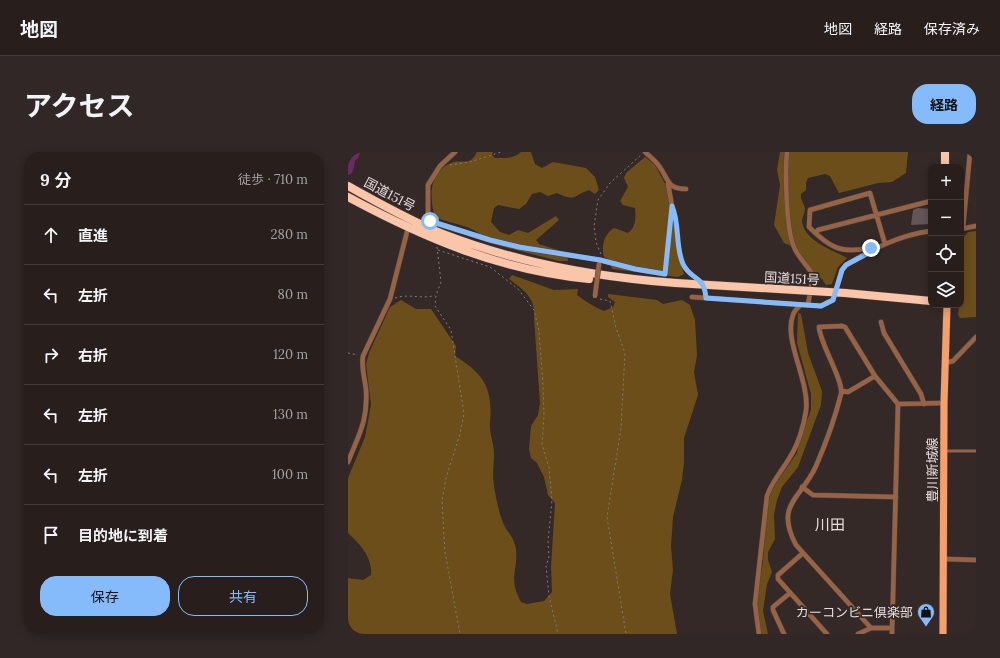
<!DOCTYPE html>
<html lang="ja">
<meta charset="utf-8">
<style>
:root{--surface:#281f1d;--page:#302726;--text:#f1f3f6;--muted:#a5a2a4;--line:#443d3b;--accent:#85bbfb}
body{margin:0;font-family:Lora,"Noto Sans JP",serif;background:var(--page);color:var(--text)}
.controls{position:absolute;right:12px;top:12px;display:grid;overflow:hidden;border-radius:8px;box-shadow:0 2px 10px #0003}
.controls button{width:36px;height:36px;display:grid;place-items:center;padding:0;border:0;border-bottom:1px solid var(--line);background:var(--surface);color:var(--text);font:20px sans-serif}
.stop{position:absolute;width:12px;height:12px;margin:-9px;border:3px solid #85bbfb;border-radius:50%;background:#fff}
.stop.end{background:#85bbfb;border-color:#fff;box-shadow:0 1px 4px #0008}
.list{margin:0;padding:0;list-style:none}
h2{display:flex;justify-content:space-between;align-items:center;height:52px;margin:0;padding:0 16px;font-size:17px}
h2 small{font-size:13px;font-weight:400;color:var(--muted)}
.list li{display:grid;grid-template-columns:26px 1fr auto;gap:12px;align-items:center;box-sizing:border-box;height:60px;padding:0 16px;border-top:1px solid var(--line)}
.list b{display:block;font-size:15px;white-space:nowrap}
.list em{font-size:13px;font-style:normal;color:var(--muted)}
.actions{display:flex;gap:8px;padding:12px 16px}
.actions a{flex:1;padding:9px 0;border:1px solid var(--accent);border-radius:16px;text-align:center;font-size:14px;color:var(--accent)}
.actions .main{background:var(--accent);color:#111}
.icon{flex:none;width:22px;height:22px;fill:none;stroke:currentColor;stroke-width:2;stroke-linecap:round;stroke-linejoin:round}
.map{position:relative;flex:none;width:628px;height:482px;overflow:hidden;border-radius:16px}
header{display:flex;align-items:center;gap:24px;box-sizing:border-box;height:56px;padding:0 20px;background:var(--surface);border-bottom:1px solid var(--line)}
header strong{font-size:19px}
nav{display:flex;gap:22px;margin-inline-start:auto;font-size:14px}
.intro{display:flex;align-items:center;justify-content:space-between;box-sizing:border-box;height:96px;padding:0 24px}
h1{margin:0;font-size:28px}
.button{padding:10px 18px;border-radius:16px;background:var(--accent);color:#111;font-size:14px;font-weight:700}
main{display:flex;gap:24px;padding:0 24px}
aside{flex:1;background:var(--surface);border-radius:16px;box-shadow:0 2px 10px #0003}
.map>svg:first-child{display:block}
</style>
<header>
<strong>地図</strong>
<nav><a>地図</a><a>経路</a><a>保存済み</a></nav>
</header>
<div class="intro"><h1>アクセス</h1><a class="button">経路</a></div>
<main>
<aside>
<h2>9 分<small>徒歩 · 710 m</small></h2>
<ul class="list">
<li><svg class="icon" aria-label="ahead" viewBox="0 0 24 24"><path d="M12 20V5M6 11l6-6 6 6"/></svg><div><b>直進</b></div><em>280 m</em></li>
<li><svg class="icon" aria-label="left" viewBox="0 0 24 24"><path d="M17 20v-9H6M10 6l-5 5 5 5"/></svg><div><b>左折</b></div><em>80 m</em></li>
<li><svg class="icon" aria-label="right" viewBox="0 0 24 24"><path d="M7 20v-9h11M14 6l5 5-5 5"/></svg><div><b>右折</b></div><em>120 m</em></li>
<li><svg class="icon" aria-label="left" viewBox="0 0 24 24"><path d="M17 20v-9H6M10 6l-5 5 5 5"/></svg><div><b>左折</b></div><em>130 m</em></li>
<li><svg class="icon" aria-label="left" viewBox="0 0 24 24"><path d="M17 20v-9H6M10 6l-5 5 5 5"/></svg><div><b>左折</b></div><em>100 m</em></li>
<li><svg class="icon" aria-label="arrive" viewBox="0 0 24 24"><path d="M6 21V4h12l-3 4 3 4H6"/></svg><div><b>目的地に到着</b></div></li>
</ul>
<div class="actions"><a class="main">保存</a><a>共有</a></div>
</aside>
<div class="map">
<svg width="628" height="482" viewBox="0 0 628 482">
<rect width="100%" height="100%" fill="#352927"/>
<path fill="#6c4e1a" d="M129,0H145L144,3L147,6C156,6 166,7 173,0H183L187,12L194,16L205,10L238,16L247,25L251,38L247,42L241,38C224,44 228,50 209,41L200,44L192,40L184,42L178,52L171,57L150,53L146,56L143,70L152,80L161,83L170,78L180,81L208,64L211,68L188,88L191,92L219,101L220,109H211L141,91C129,73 105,73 87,65C81,45 81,20 103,11C115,6 121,16 129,0Z
M432,0H560L558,21L544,30L530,31L491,41L482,24L477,22L460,26L458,31V38L453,42C452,49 456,50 457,57C457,61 454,65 454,69C456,89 485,98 499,106L490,115L484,132L478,133L474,127L468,125L447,95L436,91L426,73L432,33L429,18Z
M297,5L307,13L321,39L322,59L329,84L332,111L336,122L330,125L264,117L261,108L256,105C253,94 256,82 266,76L280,81C288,75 288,65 287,56L275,53L272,49L280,35L276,26L278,21Z
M628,79V165L612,166L610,163L611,153H613L615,86L620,80Z
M164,123L206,138L230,137L229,143C237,149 246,155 256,159L265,155L267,150L260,145V142L309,148L315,152L334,148L342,153L347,168L349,203L346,220L350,243L336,286V311L334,328L325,365L323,394L325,418L322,442L329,482H0V426L15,428L23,423C25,406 12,392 0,381V326L17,285L23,253L18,212L21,201L42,155L53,148L68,157H83L108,194L107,204C136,222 145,236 142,271C141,281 146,291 146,301C146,312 144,323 146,334C148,347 151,361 156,373C160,381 166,385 168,397C170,420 160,426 173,450L179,452L196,449L204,440L203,415L207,351L200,343L196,325L189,311L183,306L181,297L183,274L190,263L192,251L186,166C188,146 177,139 161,127Z
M450,161L453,162L460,201L474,239L473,253L450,315L434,335L429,348L426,363L427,387L420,400V408L424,420L419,432L415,459L420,482H413L408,452L415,410L417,364L423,340L430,328L449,301L451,290L463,258V242L449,191Z"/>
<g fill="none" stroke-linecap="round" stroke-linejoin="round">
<path stroke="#6b2a63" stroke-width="10" d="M0,18L3,5L6,3L7,0"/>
</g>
<path fill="#635559" d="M570,56L583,57V72L563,73L565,58Z"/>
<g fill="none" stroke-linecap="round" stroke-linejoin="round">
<g stroke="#514544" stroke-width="3.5">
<path id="lane" d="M597,299H628"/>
</g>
<g stroke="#514544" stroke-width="5.5">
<path id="street" d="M297,0C302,5 307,8 311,14C321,27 318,37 338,37
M439,0C437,20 438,77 446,95C450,105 459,113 465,123L460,153
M320,32L324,54
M81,69L142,88L171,95L252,108L287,117L317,122
M80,72V33L92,14L107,0
M615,76L622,0
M613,77L628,74
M468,81L470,78L583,49
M526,98L523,96C493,102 482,96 461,75L462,58L522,41L537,92
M344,145L473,154L485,148L494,118L498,113C525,97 551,83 583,79
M533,170L536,181L573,242L576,252
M597,211L605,209L628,185
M494,239L500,240L527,224
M550,252L596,251
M0,310C11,282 20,269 18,238C17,226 13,217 15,204L42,147L60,76
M454,335L465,343L548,345
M455,401L430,423V427L479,482
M597,407L628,408
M523,476L448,393C426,352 454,346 468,314C478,291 487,266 493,242C496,229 472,192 471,175L494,174L497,175L527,224L550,252L544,482
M411,482L407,452L419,344C424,329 434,319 442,305C450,293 456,273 458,259C462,229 435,188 445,163C446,159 450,156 452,153
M436,482L425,458V455L442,441
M510,482L523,476H544"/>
</g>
<g stroke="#514544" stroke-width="8">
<path id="primary" d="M595,482L596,251L599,153"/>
</g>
<g stroke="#514544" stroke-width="9">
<path id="highway" d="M597,15V0
M0,34C31,51 62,69 95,82C170,111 248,125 328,131
M0,45C78,87 152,118 241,127
M497,141L583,149"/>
</g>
<path stroke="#857b79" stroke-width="1" stroke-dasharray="2 3" stroke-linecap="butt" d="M102,13L122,10L153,0
M326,59C333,79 325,115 348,125
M89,95L93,130L88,143L87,154L103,178L116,262L112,282L98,326L94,349L97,400L112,482
M90,98L142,115L170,137L186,158L191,179L195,232L196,264L194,292L201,316L204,348L200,389L201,405L198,414L201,444L210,482
M253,102L248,90L246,74L250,48L262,31L293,3
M317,116L324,60
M47,146C62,141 75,148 87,143
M252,147L262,149L268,176L277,201L273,276L259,365L278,482
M0,201L10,203"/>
<use href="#lane" stroke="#976345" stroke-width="2.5"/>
<use href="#street" stroke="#976345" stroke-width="4.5"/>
<use href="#primary" stroke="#f59f6c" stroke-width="7"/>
<use href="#highway" stroke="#fac5a8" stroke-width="8"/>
<g stroke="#514544" stroke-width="5.5" stroke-linecap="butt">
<path id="street-bridge" d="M247,144L251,112"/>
</g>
<g stroke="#514544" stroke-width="9" stroke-linecap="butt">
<path id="highway-bridge" d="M328,131L497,141"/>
</g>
<use href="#street-bridge" stroke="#976345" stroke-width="4.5"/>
<use href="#highway-bridge" stroke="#fac5a8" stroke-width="8"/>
</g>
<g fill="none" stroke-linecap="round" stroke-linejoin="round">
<path stroke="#85bbfb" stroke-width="5" d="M82,69L142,88L171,95L252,108L287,117L317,122L324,54C332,72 327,94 335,112C343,129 356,122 358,146L473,154L485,148L494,118L498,113L526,98L523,96"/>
</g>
<defs>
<g id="shop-pin" transform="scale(0.9)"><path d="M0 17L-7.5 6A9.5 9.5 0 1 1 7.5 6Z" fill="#85bbfb" stroke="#352927"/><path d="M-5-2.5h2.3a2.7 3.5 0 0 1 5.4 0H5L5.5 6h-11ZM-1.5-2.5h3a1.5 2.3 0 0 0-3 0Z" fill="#111"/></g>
</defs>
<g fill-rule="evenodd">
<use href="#shop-pin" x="578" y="460"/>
</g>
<g text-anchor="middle" stroke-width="3.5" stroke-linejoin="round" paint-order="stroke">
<g font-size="13" fill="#e4dbda" stroke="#352927">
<text transform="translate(42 42) rotate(28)" y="5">国道151号</text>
<text transform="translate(444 126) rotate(3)" y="5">国道151号</text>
<text transform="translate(584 318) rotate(-90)" y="5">豊川新城線</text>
</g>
<g font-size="13" fill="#e4dbda" stroke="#352927" text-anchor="end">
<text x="565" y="465">カーコンビニ倶楽部</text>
</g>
<g font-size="15" fill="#e4dbda" stroke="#352927">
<text x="482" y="378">川田</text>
</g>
</g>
</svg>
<div class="controls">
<button>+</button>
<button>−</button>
<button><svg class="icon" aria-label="locate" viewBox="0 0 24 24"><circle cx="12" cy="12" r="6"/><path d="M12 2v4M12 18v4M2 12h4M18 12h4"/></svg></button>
<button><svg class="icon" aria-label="layers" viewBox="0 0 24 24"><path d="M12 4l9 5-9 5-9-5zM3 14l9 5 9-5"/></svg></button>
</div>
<div class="stop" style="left:82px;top:69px"></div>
<div class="stop end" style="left:523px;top:96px"></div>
</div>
</main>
